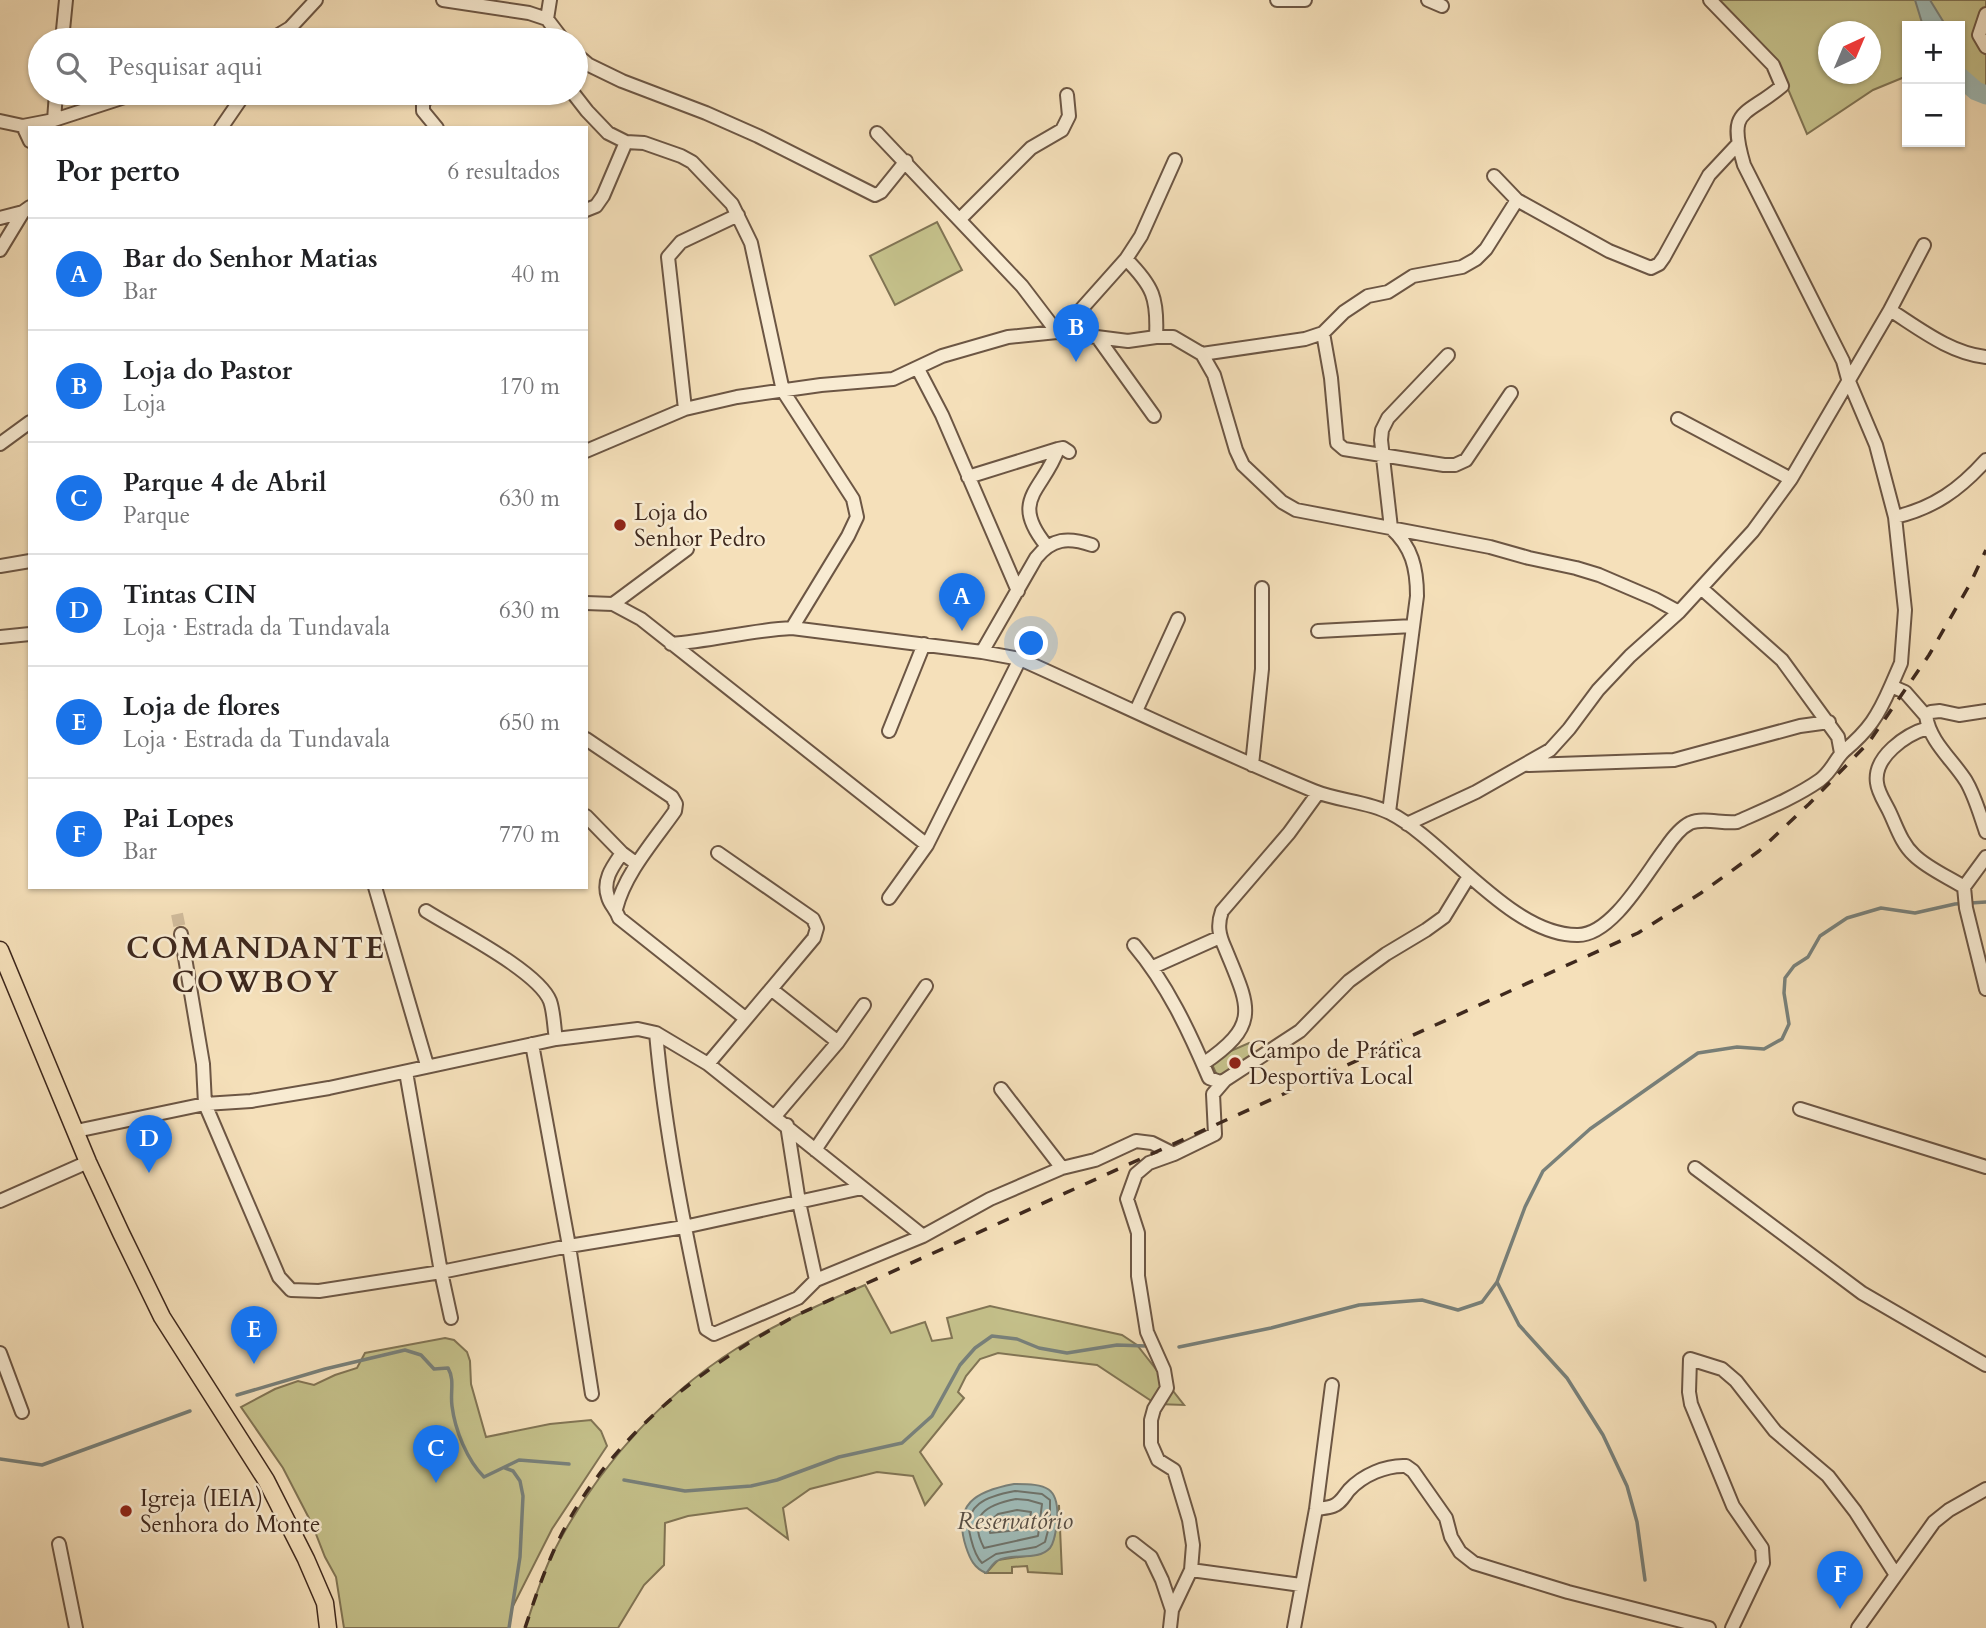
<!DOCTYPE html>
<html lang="pt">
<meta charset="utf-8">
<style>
:root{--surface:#fff;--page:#f2f2f2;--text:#202124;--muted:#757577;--line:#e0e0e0;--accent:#1a73e8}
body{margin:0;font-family:Cardo,serif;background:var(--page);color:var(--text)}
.controls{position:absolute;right:21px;top:21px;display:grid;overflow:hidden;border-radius:0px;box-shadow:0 2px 5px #0004}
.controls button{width:63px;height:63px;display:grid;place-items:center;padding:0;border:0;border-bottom:2px solid var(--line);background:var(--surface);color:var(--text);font:35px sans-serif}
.compass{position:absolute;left:1818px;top:21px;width:63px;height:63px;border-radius:50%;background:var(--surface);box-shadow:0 2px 5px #0004;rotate:44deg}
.you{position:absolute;left:1032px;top:644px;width:24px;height:24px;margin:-18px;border:5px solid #fff;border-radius:50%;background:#1a73e8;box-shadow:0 0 0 10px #1a73e833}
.badge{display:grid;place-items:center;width:46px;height:46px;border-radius:50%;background:var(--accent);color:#fff;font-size:23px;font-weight:700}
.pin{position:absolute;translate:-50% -58px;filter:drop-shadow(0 2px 4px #0008)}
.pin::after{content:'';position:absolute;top:37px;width:24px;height:21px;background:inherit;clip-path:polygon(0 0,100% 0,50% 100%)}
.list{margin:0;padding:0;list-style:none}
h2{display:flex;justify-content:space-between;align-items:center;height:91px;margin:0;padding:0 28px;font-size:30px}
h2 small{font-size:23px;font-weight:400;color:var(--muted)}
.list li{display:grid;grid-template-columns:46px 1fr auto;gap:21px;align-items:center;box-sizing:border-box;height:112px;padding:0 28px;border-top:2px solid var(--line)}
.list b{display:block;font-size:26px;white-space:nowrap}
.list p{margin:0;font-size:23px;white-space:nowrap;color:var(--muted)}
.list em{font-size:23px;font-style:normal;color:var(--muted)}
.icon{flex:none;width:38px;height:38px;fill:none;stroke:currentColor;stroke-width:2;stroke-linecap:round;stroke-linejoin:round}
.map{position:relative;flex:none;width:1986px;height:1628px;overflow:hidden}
.search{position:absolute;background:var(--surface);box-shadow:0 2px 5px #0004;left:28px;top:28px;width:560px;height:77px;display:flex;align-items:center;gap:18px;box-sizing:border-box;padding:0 24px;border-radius:38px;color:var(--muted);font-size:26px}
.panel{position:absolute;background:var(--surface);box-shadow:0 2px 5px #0004;left:28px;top:126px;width:560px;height:763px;border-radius:0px}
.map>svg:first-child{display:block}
</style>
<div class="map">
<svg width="1986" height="1628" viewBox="0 0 1986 1628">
<rect width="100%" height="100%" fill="#f5e0ba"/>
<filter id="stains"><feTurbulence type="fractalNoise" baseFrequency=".00286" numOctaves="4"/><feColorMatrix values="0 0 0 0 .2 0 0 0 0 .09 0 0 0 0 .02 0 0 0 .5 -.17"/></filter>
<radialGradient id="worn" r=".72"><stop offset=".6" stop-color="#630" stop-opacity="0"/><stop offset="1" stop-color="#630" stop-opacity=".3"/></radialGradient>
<path fill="#c4c08a" stroke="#817454" stroke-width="2" fill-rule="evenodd" d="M1716,0H1986V95L1976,91L1960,77V26H1907V76L1873,90L1807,134L1777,63ZM1828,32H1870V74H1828Z
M937,222L962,270L895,305L870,256Z
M1249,1043L1255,1052L1259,1066L1220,1082L1210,1060Z
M865,1285L891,1333L925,1322L932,1341L952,1338L947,1318L990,1306L1122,1335L1137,1345L1184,1405L1156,1404L1097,1365L998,1353L980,1359L966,1376L958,1392L964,1398L920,1452L942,1484L925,1505L913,1476L877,1472L810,1489L783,1508L788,1539L747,1508L688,1516L665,1523L664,1565L644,1585L618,1628H525C534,1603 541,1576 553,1553C598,1465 668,1387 754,1338C790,1317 827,1301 865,1285Z
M445,1338L454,1340L467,1352L470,1361L471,1384L486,1437L550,1424L591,1420L601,1431L607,1446L552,1529L512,1608L509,1628H344L336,1577L325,1557L312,1524L283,1468L241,1407L275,1389L298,1381L314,1385L335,1375L357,1368L365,1353Z
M1059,1505L1062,1574L1028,1572L1027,1566L1012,1567V1573H986L998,1560L1039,1554L1054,1538Z"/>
<path fill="#9fbbb8" stroke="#78807a" stroke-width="2" d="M1915,0H1930L1946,26H1923Z
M1014,1484C1046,1484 1060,1486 1057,1522C1056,1529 1055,1542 1050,1548C1037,1562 1012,1552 997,1561C993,1563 989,1570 986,1573C974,1568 970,1559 966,1547C952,1504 976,1491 1014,1484Z"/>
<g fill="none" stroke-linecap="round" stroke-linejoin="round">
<path stroke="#6e726a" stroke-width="2" d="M1015,1491L1042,1494L1050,1500V1523L1045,1542L1036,1547L996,1554L982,1563C976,1557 973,1547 971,1539C961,1504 988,1496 1015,1491Z
M1016,1499L1028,1500L1042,1504L1038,1536L984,1548C967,1515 986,1505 1016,1499Z
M1017,1510L1031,1512L1028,1529L990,1533L989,1522L998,1514Z"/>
<path stroke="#78807a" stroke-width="3.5" d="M1497,1282L1519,1325L1567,1378L1603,1435L1627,1486L1637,1522L1645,1580
M1179,1347L1271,1328L1359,1305L1422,1300L1458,1310L1482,1302L1497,1282L1525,1207L1543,1171L1590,1129L1698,1053L1737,1047L1764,1049L1782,1039L1789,1024L1784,993L1785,978L1794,966L1808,957L1820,936L1847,918L1881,908L1915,913L1955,904L1986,902
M237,1395L325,1369L405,1350L421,1355L434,1369L448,1368C455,1380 450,1392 452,1406C455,1430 467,1460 484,1477L519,1460L569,1464
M0,1459L42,1465L190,1411
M505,1468L513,1471L520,1481L523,1496L520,1557L509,1628
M624,1480L685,1491L751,1486L777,1480L839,1457L902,1443L932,1416L960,1365L975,1348L992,1336L1017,1339L1039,1348L1067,1353L1117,1345L1146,1346"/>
<path stroke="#9fbbb8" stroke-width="19" d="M1960,77L1976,91L1986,95"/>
<path stroke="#d0bb9b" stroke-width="12" stroke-dasharray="12 6" stroke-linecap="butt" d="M177,914L181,934"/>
<g stroke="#6c5644" stroke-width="16">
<path id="minor" d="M443,0L529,13L547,19L563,40
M1277,0H1305
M1428,0L1442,6
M1710,0L1773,65L1782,86C1744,118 1727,107 1744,165L1843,361L1848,379L1876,445L1895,517L1905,610L1901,663L1891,686L1905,692L1926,716
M1986,14L1979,35L1986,47
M547,19L550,0
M62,40L66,0
M270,40L290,28L316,0
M576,54L589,65L622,81L706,113L758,136L875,195L881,192L906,161
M434,93L423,102V111L437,128
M573,93L587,111L608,133L626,142L644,143L681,156L692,162L732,204L751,243L783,391L853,499L857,517L848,536L792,628
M54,120L56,93
M0,121L23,126L54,120L137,93
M23,126L30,141
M221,128L245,93
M877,133L1022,286L1057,332
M1494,176L1517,200L1609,251L1651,268L1659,264L1664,257L1709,175L1738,144
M586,210L596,206L603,196L626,142
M0,218L23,212
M960,219L1031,148L1062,130L1069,116L1067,95
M0,250L23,212L30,207
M1126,259C1153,286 1158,298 1156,337
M1890,310C1920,329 1950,353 1986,357
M1323,333L1331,378L1337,443L1344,449L1444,465H1455L1466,460L1511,393
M1069,335L1071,322L1077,314L1126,259L1141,236L1175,160
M1098,338L1154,416
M1202,354L1305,339L1323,333L1344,312L1368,296L1388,292L1413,276L1462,267L1476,259L1486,249L1517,200
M918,369L942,415L1018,591
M685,409L668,257L681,242L738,215
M1678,419L1791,479
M0,444L30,422
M586,451L685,409L737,397L821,385L893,379L942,356L1008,337L1057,332L1128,341L1156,337H1173L1202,354L1214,375L1236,450L1243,465L1282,502L1296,510L1490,547L1529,558L1576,568L1599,575L1655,599L1679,612
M968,477L1058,449L1063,448L1069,452
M1895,517C1934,508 1960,489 1986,460
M1046,545C1009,499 1043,491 1058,449
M0,566L30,561
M1701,588L1782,660L1838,737L1841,753
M586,603L613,604L641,619L927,845
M613,604L687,549
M1318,631L1413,626
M0,637L30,634
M671,644C712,641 751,630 792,628L982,652L1020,659C1118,703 1215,750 1314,791C1338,801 1367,801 1390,813C1445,841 1511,936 1578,935C1612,935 1645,875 1665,849C1671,840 1680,828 1690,823C1704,817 1722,824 1737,822C1764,810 1796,797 1820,780C1833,770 1835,759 1844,751C1869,730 1878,716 1891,686
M982,652L1036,558C1052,538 1068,537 1092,545
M1136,711L1178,619
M1986,711L1959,715L1940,711L1931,712L1926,716C1930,742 1952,759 1966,781C1975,796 1980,815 1986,832
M1928,728C1906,734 1873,757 1877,783C1878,793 1886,804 1890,813C1897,828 1902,844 1914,855C1927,868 1948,877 1964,887
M889,731L924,644
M586,739L672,797L676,804L675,811C654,841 625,873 616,909
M1252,765L1262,669V588
M1529,765L1674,760L1800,726L1829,722
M1389,812L1417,596C1417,568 1412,547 1391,528L1381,440L1382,430L1388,418L1448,355
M586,816L622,853L637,864
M1407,824L1476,792L1550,750L1569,729L1598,690L1630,656L1679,612L1753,531L1791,479L1890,310L1924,245
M622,853C613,866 602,880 608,897C610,905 616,909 619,918L745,1018
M1986,857L1964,887L1966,908L1986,989
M375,887L427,1065
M889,898L927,845L1020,659
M426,911C456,930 538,971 550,1001C554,1012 554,1028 556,1039
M181,934L203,1064L205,1104L279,1277L291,1290L319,1291L441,1272L569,1246L684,1227L862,1188
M1134,945C1167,984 1189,1031 1209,1078L1220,1082L1225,1080
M1153,967L1220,937
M771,989L838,1042
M656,1033C665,1133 685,1231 706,1329L714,1334L798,1298L816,1280L923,1236L990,1199L1062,1168L1095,1160L1136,1141L1152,1143L1174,1154L1215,1134L1213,1094L1225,1080L1300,1031L1349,981L1386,954L1426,930L1444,917L1469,876
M532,1044L569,1246L592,1394
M708,1064L814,938L817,928L813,919L718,853
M1203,1064C1262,1024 1249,1007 1225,948C1219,935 1217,925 1222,911L1289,833L1318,793
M406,1072L441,1272L451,1318
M1001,1089L1062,1168
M1800,1109L1986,1167
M775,1116L838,1042L864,1005
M787,1125L799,1202L816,1280
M76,1131L205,1104L251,1101L329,1088L556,1039L638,1029L656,1033L708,1064L923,1236
M815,1150L926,986
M1695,1168L1862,1293L1986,1365
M0,1201L88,1162
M0,1353L22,1412
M1316,1509C1322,1508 1328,1508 1333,1506C1341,1503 1344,1496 1349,1490C1363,1475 1386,1465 1406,1466L1413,1471L1446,1518L1451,1537L1460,1552L1474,1563L1568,1592L1709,1628
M1133,1543L1151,1557L1162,1580L1172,1610
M59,1544L76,1628
M1191,1570L1301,1585
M1170,1628L1172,1610L1191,1570L1193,1545L1189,1520L1174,1470L1158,1460L1151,1444V1420L1154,1409L1167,1388L1164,1370L1147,1332L1138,1276V1233L1127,1199L1136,1174L1149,1163L1174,1154
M1294,1628L1316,1509L1332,1385
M1732,1628L1763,1563L1762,1548L1733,1506L1691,1404L1689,1392L1690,1359L1722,1369L1736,1381L1775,1431L1828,1476L1855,1511L1896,1575
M1858,1628L1934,1522L1949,1510L1986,1489"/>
</g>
<g stroke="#3e281d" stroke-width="19">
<path id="major" d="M0,950L88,1162L121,1233L162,1317L266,1480L306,1559L325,1603L328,1628"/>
</g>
<use href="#minor" stroke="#f8ebd2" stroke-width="12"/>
<use href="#major" stroke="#f5e0ba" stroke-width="16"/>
<path stroke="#3e281d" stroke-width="3.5" stroke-dasharray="12 12" stroke-linecap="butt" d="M525,1628C533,1604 541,1580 551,1557C597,1447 696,1369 799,1314L1638,933L1701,893L1759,851L1809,804L1869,742L1929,655L1970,584L1986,550"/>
</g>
<g fill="#8f2418" stroke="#f8ebd2" stroke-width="2.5">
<circle cx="620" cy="525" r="7"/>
<circle cx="1235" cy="1063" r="7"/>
<circle cx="126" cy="1511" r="7"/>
</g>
<g text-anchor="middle" stroke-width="5" stroke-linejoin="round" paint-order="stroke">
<g font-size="23" fill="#3e281d" stroke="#f8ebd2" text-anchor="start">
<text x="634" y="520">Loja do<tspan x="634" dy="26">Senhor Pedro</tspan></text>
<text x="1249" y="1058">Campo de Prática<tspan x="1249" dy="26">Desportiva Local</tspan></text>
<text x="140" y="1506">Igreja (IEIA)<tspan x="140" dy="26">Senhora do Monte</tspan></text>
</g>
<g font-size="24" font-style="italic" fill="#564d44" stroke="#f8ebd2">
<text x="1015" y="1529">Reservatório</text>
</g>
<g font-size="30" font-weight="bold" letter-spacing="2" fill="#3e281d" stroke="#f8ebd2">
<text x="256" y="958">COMANDANTE<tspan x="256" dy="34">COWBOY</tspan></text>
</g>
</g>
<rect width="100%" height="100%" filter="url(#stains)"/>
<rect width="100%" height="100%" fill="url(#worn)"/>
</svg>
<div class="controls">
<button>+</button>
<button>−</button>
</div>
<svg class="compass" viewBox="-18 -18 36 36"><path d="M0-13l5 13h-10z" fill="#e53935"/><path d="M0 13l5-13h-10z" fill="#757577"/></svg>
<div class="you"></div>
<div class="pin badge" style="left:962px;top:631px">A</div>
<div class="pin badge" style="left:1076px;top:362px">B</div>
<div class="pin badge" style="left:436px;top:1483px">C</div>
<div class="pin badge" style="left:149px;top:1173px">D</div>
<div class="pin badge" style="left:254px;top:1364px">E</div>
<div class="pin badge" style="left:1840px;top:1609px">F</div>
<div class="search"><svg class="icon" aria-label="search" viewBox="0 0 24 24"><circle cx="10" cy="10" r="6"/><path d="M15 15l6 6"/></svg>Pesquisar aqui</div>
<section class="panel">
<h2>Por perto<small>6 resultados</small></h2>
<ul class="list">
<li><span class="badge">A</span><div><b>Bar do Senhor Matias</b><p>Bar</p></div><em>40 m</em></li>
<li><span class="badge">B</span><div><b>Loja do Pastor</b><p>Loja</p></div><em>170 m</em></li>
<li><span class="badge">C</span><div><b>Parque 4 de Abril</b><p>Parque</p></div><em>630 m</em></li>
<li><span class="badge">D</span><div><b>Tintas CIN</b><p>Loja · Estrada da Tundavala</p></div><em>630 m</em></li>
<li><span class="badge">E</span><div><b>Loja de flores</b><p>Loja · Estrada da Tundavala</p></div><em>650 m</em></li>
<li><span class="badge">F</span><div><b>Pai Lopes</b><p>Bar</p></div><em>770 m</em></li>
</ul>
</section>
</div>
